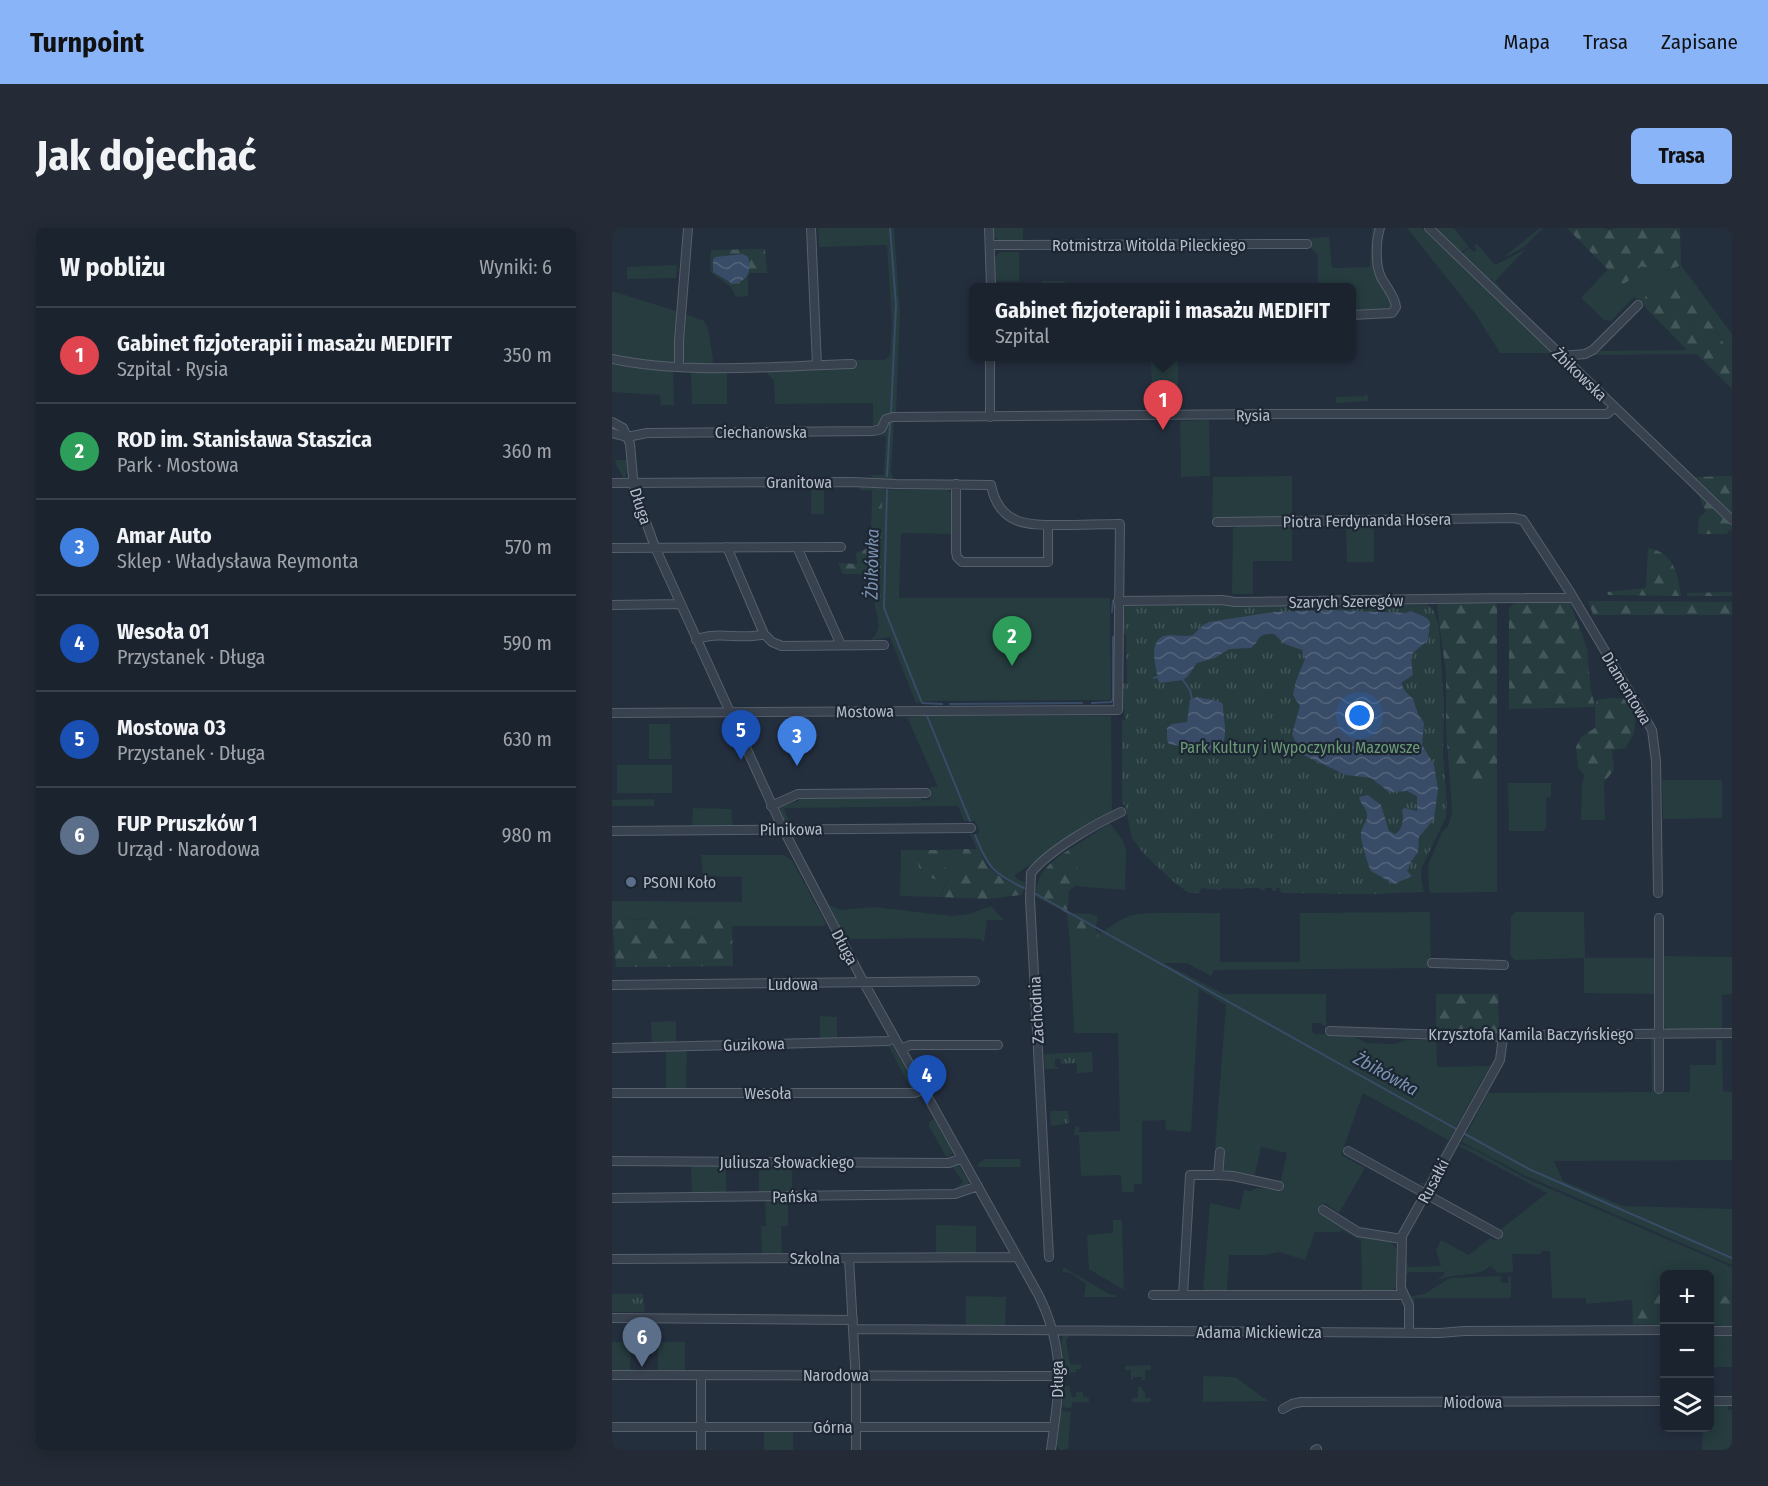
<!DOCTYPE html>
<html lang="pl">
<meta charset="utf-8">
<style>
:root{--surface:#1b232e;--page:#242b36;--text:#f1f3f6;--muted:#a0a4aa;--line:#39404a;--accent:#8ab4f8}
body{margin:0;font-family:"Fira Sans Condensed",sans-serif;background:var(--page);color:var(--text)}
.controls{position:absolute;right:18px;bottom:18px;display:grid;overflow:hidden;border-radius:9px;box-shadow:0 3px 15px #0003}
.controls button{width:54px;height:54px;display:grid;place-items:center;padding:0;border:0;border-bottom:2px solid var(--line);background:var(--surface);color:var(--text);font:30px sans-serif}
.you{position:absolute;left:748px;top:488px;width:21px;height:21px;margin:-15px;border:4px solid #fff;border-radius:50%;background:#1a73e8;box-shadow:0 0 0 9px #1a73e833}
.badge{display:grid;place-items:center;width:39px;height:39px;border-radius:50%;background:var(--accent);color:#fff;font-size:20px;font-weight:700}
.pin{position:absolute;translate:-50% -50px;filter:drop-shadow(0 2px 3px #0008)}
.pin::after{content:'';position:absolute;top:32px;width:21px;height:18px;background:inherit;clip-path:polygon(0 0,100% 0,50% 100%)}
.popup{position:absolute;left:357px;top:55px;width:387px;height:78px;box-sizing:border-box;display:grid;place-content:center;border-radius:9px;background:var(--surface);filter:drop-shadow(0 2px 4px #0005);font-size:20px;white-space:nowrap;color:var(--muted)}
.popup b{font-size:22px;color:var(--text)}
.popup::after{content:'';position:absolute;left:50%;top:100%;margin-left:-12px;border:12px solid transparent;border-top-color:var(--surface)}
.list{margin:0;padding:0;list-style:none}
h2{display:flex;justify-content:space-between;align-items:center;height:78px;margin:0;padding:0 24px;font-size:26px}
h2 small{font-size:20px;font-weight:400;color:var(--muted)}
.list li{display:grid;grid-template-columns:39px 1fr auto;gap:18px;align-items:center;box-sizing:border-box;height:96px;padding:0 24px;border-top:2px solid var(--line)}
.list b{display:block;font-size:22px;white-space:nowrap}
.list p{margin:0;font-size:20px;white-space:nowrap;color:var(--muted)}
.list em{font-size:20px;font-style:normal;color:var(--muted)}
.icon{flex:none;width:33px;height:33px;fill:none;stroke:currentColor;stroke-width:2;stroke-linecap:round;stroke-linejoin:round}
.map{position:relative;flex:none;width:1120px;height:1222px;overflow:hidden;border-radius:9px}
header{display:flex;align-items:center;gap:36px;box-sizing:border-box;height:84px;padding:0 30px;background:var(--accent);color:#111}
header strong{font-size:28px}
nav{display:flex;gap:33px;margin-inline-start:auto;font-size:21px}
.intro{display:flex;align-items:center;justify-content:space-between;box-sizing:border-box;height:144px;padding:0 36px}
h1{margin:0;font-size:42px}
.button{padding:15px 27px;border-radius:9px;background:var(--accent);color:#111;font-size:21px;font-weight:700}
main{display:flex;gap:36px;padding:0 36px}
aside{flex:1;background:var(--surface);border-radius:9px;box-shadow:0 3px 15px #0003}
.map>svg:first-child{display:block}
</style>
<header>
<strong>Turnpoint</strong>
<nav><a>Mapa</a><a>Trasa</a><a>Zapisane</a></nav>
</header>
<div class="intro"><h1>Jak dojechać</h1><a class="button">Trasa</a></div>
<main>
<aside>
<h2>W pobliżu<small>Wyniki: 6</small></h2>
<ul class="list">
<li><span class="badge" style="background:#e0444e">1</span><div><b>Gabinet fizjoterapii i masażu MEDIFIT</b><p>Szpital · Rysia</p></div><em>350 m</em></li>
<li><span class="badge" style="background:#2e9e5b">2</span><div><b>ROD im. Stanisława Staszica</b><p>Park · Mostowa</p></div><em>360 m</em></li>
<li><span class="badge" style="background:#3f7fe0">3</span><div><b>Amar Auto</b><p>Sklep · Władysława Reymonta</p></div><em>570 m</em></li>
<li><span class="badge" style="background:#1a4fb4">4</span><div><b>Wesoła 01</b><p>Przystanek · Długa</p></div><em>590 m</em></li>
<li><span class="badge" style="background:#1a4fb4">5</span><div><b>Mostowa 03</b><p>Przystanek · Długa</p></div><em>630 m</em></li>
<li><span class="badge" style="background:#5c6f8a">6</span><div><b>FUP Pruszków 1</b><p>Urząd · Narodowa</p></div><em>980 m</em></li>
</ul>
</aside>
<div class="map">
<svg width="1120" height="1222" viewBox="0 0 1120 1222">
<defs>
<pattern id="forest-firs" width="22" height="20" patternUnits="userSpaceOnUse" patternTransform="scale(1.5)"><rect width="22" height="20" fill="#263c3f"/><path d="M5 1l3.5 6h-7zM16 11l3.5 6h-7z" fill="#435659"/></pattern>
<pattern id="park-tufts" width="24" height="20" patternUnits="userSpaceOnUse" patternTransform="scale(1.5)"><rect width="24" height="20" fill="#263c3f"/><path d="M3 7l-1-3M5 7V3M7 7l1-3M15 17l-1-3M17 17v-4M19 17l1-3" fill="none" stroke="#435659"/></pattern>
<pattern id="water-waves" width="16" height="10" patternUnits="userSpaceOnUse" patternTransform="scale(1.5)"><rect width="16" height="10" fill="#394c67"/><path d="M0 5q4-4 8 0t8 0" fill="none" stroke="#53647b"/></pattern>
</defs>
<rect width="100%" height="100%" fill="#242f3e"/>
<path fill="#263c3f" d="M206,0H282L288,85L284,186C272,187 272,188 267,197H261V175L163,176L162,153L154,144L155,141L243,138L244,132H272L278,128L280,97L275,17L207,19Z
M381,0H411V12H386L381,7Z
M760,0H766L764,44L781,76L777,83L740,85V59H706V27L699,20L698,10L717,9L720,39L724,40L758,39Z
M795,0H810L940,125H888L865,88Z
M821,0H842L857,19L848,25Z
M928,0H931L912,19L894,29L893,28Z
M865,16L883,37L914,21L883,53L893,66H890L878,55L880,50L876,53L849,27L857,20L862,24L865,22L862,18Z
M388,24H407V53H383V29Z
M65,37L64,50L15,51V39Z
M1069,37L1120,106V128L1070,53L1055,50L1050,64L1033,69L1031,77L1022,69L999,93L992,92L969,70L996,41L1011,57L1025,46L1028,39C1034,38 1037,41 1043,42C1052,44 1062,40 1069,37Z
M430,53H453V59H430Z
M0,63L64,83L65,128L61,135L14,131L0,127Z
M71,85L92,93L96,100L101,132L100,136H79L70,133Z
M1073,120L1079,126L979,127L987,123L1073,122Z
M538,129H566V181H546L542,177Z
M0,133L61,141L62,177H49L48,167L0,164Z
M79,145H115V176H80Z
M753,164L756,169V173L724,175V169L753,168Z
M597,192L598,248L569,249L568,193Z
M282,194L279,244L282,253L262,251L261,249L257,247H272L274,208H251L273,206L274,195Z
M5,232H15V244L13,251L6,252L11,249L3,235Z
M680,248V291L600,292L601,249Z
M199,259H212V286H199Z
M246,259L271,260V262L335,261L339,266V306L289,305L287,370H498L499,472L316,473L304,475L278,409L259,412C268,403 267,398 265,386L268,385L270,272H260V262H248Z
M762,293V334H735L734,294Z
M680,295V333H641V366H620L621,300L633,296Z
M314,488L357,593H352L346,578L172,580L179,598H175L167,581L170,575L174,573L176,576L187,573V568L241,567L242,570H253V567L309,569V572H318V559H326L295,489Z
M316,488H499L500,583L403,647L404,650L413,655L412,659C380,644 377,639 364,606L368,605L363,593H359Z
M37,496H58L59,531H37Z
M5,537H60V565H5Z
M1050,552H1110V590L1051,591Z
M838,554H885V664L818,665L817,662L816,637L830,604L836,598L840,586Z
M992,554L993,592H969L970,555Z
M896,555H939V569L934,570V600L931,603H897Z
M42,571V578H0V572Z
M81,580L119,581L121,599L80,600Z
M498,595L511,613L514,621L513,662L463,658L469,614Z
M352,621L347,635L338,646L331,636L326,622Z
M289,622H309L306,635L310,644L328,652H336L327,669L288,668Z
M89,627H171L180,632L214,696L211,698H120L108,690L0,692V673L130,674V649L91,648Z
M217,677L229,682L262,679L340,688L357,686L379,678L392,692H375L372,714L368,711L346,710L234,711Z
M818,684L819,740L602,742L599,748L575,735H552L612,766H714V800L709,795H700V803L702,806L740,807L754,815L781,816L794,812L824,811L825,839L878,838L813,955L810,957L806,956L813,954L836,912L751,865L729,927L753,940L727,985L713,975L710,983L737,1004L778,1013L784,1020V1058L779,1064L750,1065L749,1012L729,1002L728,1004H703L693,1032L667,1024L653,1027H617L615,1064H591L598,975L628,982L632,962L639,963L644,960L667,961L675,925L649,919L643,947L610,942V922L603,921L614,777L587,761L579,904L554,902L553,892L530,893V956H522V964H510L509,947L469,948L467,907H462L463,899L467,898V904L508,903L506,805H462L458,715C488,714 491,699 515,689C529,682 589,686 608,685V734H688V685Z
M903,684H972L973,730H1043L1044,766L972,765V730L903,732L898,727L899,689Z
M1050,728L1120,729V766L1110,767V801L1055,802L1049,795Z
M208,788L225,789V811H208Z
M64,793V816L40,817L39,794Z
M1039,810H1045V862L1052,864H1078V837H1104V812H1110L1111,863L1120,864V932L942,933L951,953L1011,978L1120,981V1037L914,948L850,914L876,865L1040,864Z
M276,817L281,818L303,857L301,860L299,861Z
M75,822L74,861H54V823Z
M322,891L341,925L335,930L317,898V894Z
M849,916L863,922L913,950L1120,1039V1070L1098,1065V1046H1052V1062L1035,1069L1020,1070V1072L974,1076V1070H940L938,1023H929V1026H900L901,1044L886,1045L878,1038C868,1050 841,1044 824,1053L833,1046L832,1044H797L794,1047V1036L797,1039L829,1038L824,1022L829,1012L857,1027L878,1010L884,1013L889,1004L888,1002L935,965L847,918L823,960L825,967L822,960L846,918Z
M372,931H408L409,939H366L365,937Z
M79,937H114V966L80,967Z
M147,937L180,938V966L147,967Z
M339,937H346L357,953L355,960L350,961L347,958L344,963H340L351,954Z
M153,972H176V998H169L170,1027H150L149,998H154Z
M501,992H510L512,1062L477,1041L475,1007L501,1005Z
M324,997L364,998V1025H324Z
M451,1039L497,1066L504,1067L505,1069H472L474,1056L459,1045L451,1044Z
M885,1048L891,1049L888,1051L889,1055H896V1049L899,1048V1070H802V1077H800L798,1071L800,1068L812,1066L838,1050Z
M354,1068L394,1069L393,1098L354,1097Z
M451,1108H457L454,1112L458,1136L470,1137L469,1141H464V1144L458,1145V1147H453L449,1112Z
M0,1114H19L18,1142H0Z
M46,1114H73V1142H46Z
M1114,1122L1120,1126V1139H1100L1101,1123Z
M539,1137V1142H533V1152H530V1149H521V1152H519V1142H513V1138Z
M591,1148L623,1149L656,1173L591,1174Z
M453,1158H457L460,1169H464V1164H471V1169L477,1170V1174H461L459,1180L450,1179Z
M526,1159H530V1162L533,1163V1170H539V1174H520V1170H526Z
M1098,1178H1116V1182H1120V1222H1090L1091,1200H1098Z
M449,1183L459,1184L456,1221L448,1222L445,1218Z
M152,1204H181V1222H152Z"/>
<path fill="url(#forest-firs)" d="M955,0H992L997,2L1004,0H1068L1069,37C1062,40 1052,44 1043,42C1037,41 1034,38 1028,39L1025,46L1011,57Z
M153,21L155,45H138L136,48V68L124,69L119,59L98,44L99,22Z
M1059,48L1070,53L1120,128V161L1085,126H1079L1031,77L1033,69L1038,65L1050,64L1055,50Z
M1120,248V285L1083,249Z
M1085,264L1120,298V304L1118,302L1114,306H1086L1087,289L1094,284Z
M260,272H270L268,385L265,386L263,378V346H231L226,335L245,336L244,325L259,319Z
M1036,320C1061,324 1066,345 1069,368L996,367L995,364L1034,360Z
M1120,364V368H1075V365Z
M873,373L883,375L885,377V554H838L834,500V445L825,378L828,374Z
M904,373H945L958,375L975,420L979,463L983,478L985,472L999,470L1019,471L1025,480L1022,505L1014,520L1000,522L1002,542L992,554L970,555L973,548L966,540L964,519L969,509L983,500V479L897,481V380Z
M976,373L1120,374V387H979L981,386Z
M358,606H361L375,638L391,651L412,661L409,667L376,671L327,669L336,653C317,652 299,645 309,622H326L331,636L338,646L347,635L352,621H365Z
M469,614L463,658L457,663L455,685L480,686L486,689L483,702L490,706L474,715H458L455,685L424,669C422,641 449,627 469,614Z
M109,690L120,698L121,738L4,739L0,692Z
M824,766H886L887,804L824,805Z
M1052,1062V1097L1021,1096L1020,1070L1035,1069Z
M1098,1065L1120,1070V1098L1098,1097Z
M1098,1108H1120V1126L1114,1122L1101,1123L1100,1139H1098Z"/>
<path fill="url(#park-tufts)" d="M812,374L821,381L827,398L832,476L831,525L835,577L834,589L810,639L809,651L812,664L757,666L672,665H669L668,660H664V663H660V660H653V662H649L648,660H633L632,661L610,660V662L589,660L588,665H577L563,655L532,626L520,610L513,578L510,574V493L513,492L512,482H509V456L515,455L514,406L508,405L510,382L514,378Z
M480,824L481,844L465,845V835L449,836L448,831H443V838L447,841H433L432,826Z
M438,883H456L457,895L439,898Z
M0,1066H31L33,1084H0Z"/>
<path fill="url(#water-waves)" d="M131,26L136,29C140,43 136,53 121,56L101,44V32L103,29Z
M717,382L794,385L799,383L815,390L818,394L816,412L801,425L799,430L801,447L789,455L793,463L801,471L806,486L812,495L810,517L822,537L826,561L822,591L807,609L806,624L798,635L795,643L800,648L782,656L759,643C756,636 748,612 749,605C750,598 756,593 755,586C754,580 748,575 747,569L756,567L769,577L777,603L783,606C791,602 792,590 790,582L792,580L805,583V568L795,563L777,564L759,550L734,547L689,526L680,506L688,478L681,467L684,453L693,431L690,422L673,416L662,406C644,405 649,412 639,420L617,421L603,430L585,435L576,448L571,452L548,455L546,452C544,438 534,409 557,407C565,407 573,409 581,407L591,397L597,394L661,384Z
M585,469L609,474L611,477C611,489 615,501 612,512C607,531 575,519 562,517L557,516L555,512V500L560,496L575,494L578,472Z"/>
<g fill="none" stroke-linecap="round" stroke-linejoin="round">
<path stroke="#394c67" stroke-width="2" d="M278,0L284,77L279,185
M275,248L278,196
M275,262L272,380L310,475
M500,384L501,373
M542,450L545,449
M571,452L578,462L580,471
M310,475L330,476
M480,475L499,474L501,472V409
M338,476L470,475
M315,488L358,593
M363,607C376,639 380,645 412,660
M424,666L846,902
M851,905L919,942L1120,1030"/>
<g stroke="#565f6c" stroke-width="10">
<path id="minor" d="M199,0L205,137
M377,0L379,59
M817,0L1120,292
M379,17L695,16
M740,87L780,85L784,79C783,68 774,59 769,49C763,37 764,12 768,0
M949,128L973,126L981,122L1026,77
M0,131C77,147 162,138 240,136
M67,139V113L76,0
M378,189V128
M0,194L11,200L18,216L22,261L43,319L171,601L252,755L426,1066C455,1124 447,1162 439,1222
M0,205L15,209L35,205L261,203L269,201L274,191L281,189L656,186H995L1003,179
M0,255L240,254L284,256L379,257C387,298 416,297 451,297C470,297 489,296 508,296L506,482L0,485
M344,256V324L345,329L350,334H436V297
M605,294L902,290L911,292L958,364L1040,502L1044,533L1046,665
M115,319L152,406
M185,319L229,417
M0,320L229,319
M506,373L610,372L623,374C736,373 849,369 961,370
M0,377L68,376
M84,412C105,402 131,413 152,406L160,414L170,418L272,417
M159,578L186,566L314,565
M0,603L359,600
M1047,690V861
M820,735L892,737
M0,757L363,753
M718,803L891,809L916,807L1120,805
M0,820L276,813L283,810
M289,821L298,817H386
M0,865H302L311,862
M736,923L886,1006
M608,924L606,947L621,948L667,958
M0,933L337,935L350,930
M0,970L343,966L366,958
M711,982L746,1004L790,1011
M437,1029L418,671L419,645C436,623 483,596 509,584
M237,1030L244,1154V1222
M0,1031L405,1029
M541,1067H791
M571,1067L578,947H606
M0,1090L241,1092
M241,1101L828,1105L852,1103L1052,1102
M1098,1103H1120
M797,1105V1077L789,1060L790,1008L888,832L891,809
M0,1147L448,1148
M89,1147V1222
M1098,1173H1120
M671,1181L680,1176L689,1174L1052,1173
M0,1199H442
M703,1222L705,1221"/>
</g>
<use href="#minor" stroke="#38414e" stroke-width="8"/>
</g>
<circle fill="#5c6f8a" stroke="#1d2633" stroke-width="2" cx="19" cy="654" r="6"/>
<g text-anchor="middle" stroke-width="4.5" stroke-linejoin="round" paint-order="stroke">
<g font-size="16" fill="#b4bcc9" stroke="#1d2633">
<text x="537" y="23">Rotmistrza Witolda Pileckiego</text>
<text transform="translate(968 146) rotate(44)" y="6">Żbikowska</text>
<text transform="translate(641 187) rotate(-1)" y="6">Rysia</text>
<text x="149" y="210">Ciechanowska</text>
<text x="187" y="260">Granitowa</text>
<text transform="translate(29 278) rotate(72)" y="6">Długa</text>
<text transform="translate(755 292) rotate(-1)" y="6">Piotra Ferdynanda Hosera</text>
<text transform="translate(734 373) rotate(-1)" y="6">Szarych Szeregów</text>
<text transform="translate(1015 460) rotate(59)" y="6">Diamentowa</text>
<text transform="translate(253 483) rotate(-1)" y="6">Mostowa</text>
<text transform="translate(179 601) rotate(-1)" y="6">Pilnikowa</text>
<text transform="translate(233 719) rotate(62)" y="6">Długa</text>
<text x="181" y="762">Ludowa</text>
<text transform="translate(424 782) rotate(-93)" y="6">Zachodnia</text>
<text x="919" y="812">Krzysztofa Kamila Baczyńskiego</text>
<text transform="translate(142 816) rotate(-2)" y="6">Guzikowa</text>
<text x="156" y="871">Wesoła</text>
<text x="175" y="940">Juliusza Słowackiego</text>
<text transform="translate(821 953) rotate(-62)" y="6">Rusałki</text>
<text transform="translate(183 968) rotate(-1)" y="6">Pańska</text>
<text x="203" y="1036">Szkolna</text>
<text x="647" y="1110">Adama Mickiewicza</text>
<text x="224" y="1153">Narodowa</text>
<text transform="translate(445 1151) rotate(-90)" y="6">Długa</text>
<text x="861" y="1180">Miodowa</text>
<text x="221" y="1205">Górna</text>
</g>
<g font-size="16" fill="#6b9a76" stroke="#1d2633">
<text x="688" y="525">Park Kultury i Wypoczynku Mazowsze</text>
</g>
<g font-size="16" fill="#b4bcc9" stroke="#1d2633" text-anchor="start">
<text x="31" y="660">PSONI Koło</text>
</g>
<g font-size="18" font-style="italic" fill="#7c92b1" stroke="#1d2633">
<text transform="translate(260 336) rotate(-89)" y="6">Żbikówka</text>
<text transform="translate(774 846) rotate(29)" y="6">Żbikówka</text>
</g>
</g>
</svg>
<div class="controls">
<button>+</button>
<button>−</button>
<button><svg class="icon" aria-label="layers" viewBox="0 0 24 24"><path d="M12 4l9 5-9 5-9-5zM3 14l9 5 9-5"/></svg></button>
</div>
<div class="you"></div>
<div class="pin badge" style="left:551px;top:202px;background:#e0444e">1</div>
<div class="popup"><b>Gabinet fizjoterapii i masażu MEDIFIT</b>Szpital</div>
<div class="pin badge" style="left:400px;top:438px;background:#2e9e5b">2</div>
<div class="pin badge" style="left:185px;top:538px;background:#3f7fe0">3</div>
<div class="pin badge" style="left:315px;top:877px;background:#1a4fb4">4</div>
<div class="pin badge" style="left:129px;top:532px;background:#1a4fb4">5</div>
<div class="pin badge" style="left:30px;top:1139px;background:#5c6f8a">6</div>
</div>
</main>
